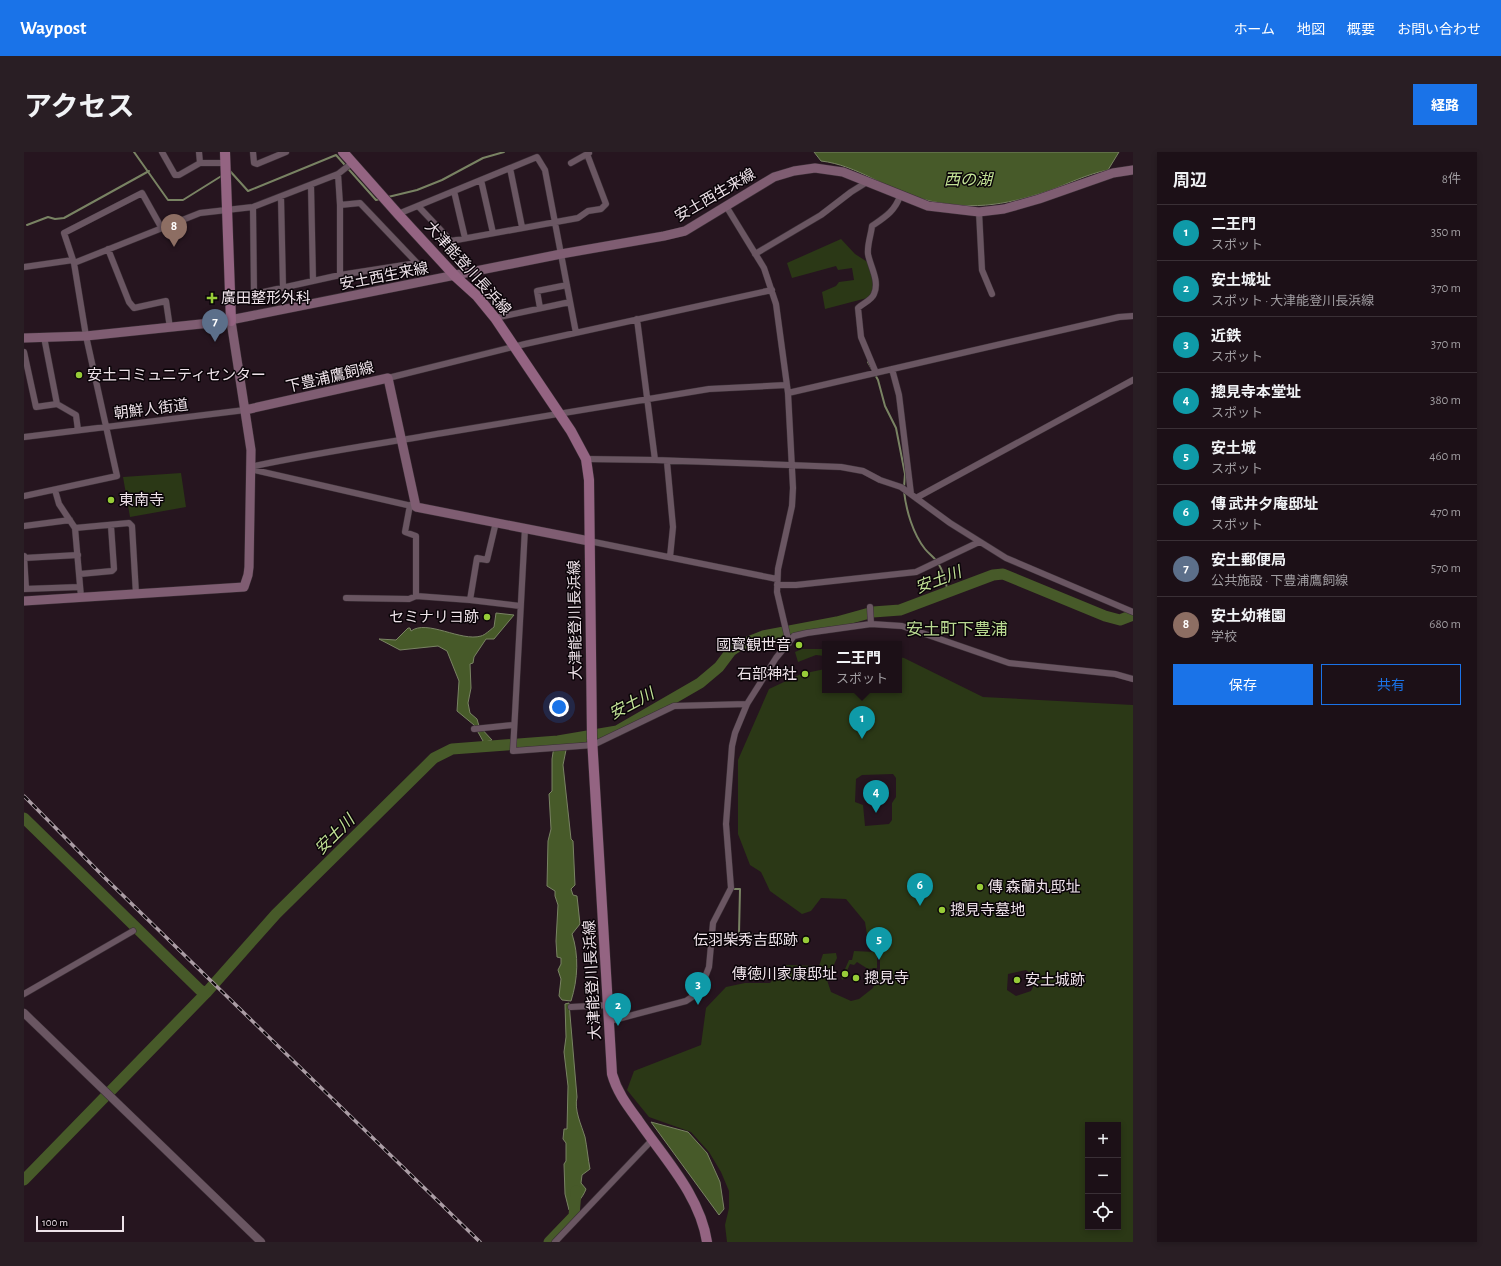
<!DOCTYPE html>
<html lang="ja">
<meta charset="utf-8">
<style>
:root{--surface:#1c1017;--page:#291e24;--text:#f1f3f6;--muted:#a09da1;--line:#3a3036;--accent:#1a73e8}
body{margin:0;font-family:"Alegreya Sans","Noto Sans JP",sans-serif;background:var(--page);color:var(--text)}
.controls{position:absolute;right:12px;bottom:12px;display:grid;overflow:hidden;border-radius:0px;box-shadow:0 2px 6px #0003}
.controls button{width:36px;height:36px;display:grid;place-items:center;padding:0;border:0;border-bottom:1px solid var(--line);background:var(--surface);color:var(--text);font:20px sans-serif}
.scale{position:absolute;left:12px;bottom:10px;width:88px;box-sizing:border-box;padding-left:4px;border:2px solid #eee2e9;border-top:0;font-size:11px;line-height:14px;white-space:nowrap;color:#eee2e9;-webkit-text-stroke:3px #0a0408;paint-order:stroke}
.you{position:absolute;left:535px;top:555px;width:14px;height:14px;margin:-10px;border:3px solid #fff;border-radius:50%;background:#1a73e8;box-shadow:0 0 0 6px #1a73e833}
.badge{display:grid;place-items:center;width:26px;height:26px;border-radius:50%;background:var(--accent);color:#fff;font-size:13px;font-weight:700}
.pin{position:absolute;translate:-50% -33px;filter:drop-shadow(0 1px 2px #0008)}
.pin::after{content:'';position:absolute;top:21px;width:14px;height:12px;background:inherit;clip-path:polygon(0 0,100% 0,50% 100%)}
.popup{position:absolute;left:798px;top:489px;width:80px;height:52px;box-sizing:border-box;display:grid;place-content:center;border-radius:0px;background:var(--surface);filter:drop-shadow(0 1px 3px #0005);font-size:13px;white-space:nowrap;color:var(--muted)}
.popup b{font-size:15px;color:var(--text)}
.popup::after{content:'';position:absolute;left:50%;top:100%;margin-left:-8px;border:8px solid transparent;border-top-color:var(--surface)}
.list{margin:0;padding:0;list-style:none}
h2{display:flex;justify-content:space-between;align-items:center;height:52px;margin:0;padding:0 16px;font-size:17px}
h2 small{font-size:13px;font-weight:400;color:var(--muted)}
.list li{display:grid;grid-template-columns:26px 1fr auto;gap:12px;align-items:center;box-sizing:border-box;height:56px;padding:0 16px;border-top:1px solid var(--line)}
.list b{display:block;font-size:15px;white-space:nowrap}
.list p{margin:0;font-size:13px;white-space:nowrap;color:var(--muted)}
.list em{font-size:13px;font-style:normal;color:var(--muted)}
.actions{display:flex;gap:8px;padding:12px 16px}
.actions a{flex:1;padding:9px 0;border:1px solid var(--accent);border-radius:0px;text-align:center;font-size:14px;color:var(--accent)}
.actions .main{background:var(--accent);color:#fff}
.icon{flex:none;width:22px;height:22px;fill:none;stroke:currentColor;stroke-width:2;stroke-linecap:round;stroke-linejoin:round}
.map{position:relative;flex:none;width:1109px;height:1090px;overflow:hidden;border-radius:0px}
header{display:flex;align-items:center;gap:24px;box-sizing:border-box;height:56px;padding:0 20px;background:var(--accent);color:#fff}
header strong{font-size:19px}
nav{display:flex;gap:22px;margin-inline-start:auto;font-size:14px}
.intro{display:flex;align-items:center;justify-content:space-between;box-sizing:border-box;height:96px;padding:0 24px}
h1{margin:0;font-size:28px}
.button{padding:10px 18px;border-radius:0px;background:var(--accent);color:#fff;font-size:14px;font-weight:700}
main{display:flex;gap:24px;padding:0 24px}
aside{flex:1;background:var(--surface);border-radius:0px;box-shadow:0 2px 6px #0003}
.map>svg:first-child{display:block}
</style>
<header>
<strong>Waypost</strong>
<nav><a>ホーム</a><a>地図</a><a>概要</a><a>お問い合わせ</a></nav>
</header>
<div class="intro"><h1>アクセス</h1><a class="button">経路</a></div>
<main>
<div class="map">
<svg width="1109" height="1090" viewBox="0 0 1109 1090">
<rect width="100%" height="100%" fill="#26151f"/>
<path fill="#2b3816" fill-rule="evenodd" d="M817,87L831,102L845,111L850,130L849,140L843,146L801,157L798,140L812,134L815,130L830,128L828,116L814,118L812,114L768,126L763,111Z
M157,321L162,355L106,365L99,325Z
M778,497H801V504L792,503L774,510L771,500Z
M875,505L880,506L959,545L1109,553V1090H703L701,1073L705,1056V1039L697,1020L685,1000L667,980L625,965L603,938L610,919L677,893L682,856L702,835L721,831H746L762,813L795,814L799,802L812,801L813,806L803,828L807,840L827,849L835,847L849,836L856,817V798L844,789L841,770L822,747L797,746L787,759L778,762L746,739L737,720L726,713L714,682V608L745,537L777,522L801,517V538H875ZM869,622L872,626V645L868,651V668L865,672L841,674L839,653L831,650L832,627L838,623ZM1002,818L1009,823V835L1007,839L992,844L983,838L984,822ZM1064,973H1094V1075H1064Z
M830,799L851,800L853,803V816L844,817L833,810L830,813L826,812L819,828L817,826L825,808H828Z"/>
<path fill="#475a29" stroke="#798363" d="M790,0H1095L1084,18C1063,22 1044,32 1024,39C980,54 943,59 898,47C863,38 833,13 797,9Z
M472,461L490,463L470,487H462L450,505L449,511L446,512L447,536L444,551L446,561L453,567L455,574L468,588L458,591L459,589L450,573L433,559L435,529L423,499L414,494L376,498L355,487L372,488L384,476H386L387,479C403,467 437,490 457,484C461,483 466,478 470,475Z
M543,593L539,613L547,687L549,689L551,733L547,737L549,743L553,744L556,772L548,782C555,803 554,827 547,849L538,848L535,844L537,827L534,818L537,812V806L533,805L532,789L534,753L531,744V739L523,734L524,689L527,677L525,642L528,639V607L530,594Z
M545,851L553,945C550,958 557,972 561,985C563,995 564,1007 566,1017L558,1023L557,1031L562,1037C559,1046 551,1051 551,1061L545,1058L541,1042L540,1012L542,1009V991L539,987L540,977H543L544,934L540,900L542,885L541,852Z
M627,970L664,980L683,1001L696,1030L700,1057L695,1063Z"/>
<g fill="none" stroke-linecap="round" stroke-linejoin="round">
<path stroke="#798363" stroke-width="2" d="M110,0L144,48H159L199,23
M206,19L224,39L312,3L352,48L356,47
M364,45L393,38L418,28L459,6L480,0
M3,73L24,65L31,67L40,66L125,19
M844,210L854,228L861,254L872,276L881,322L880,335
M880,339C882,358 889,382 901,397C905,402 911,406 914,411C920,420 922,430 924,441
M710,737H716L715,781L765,788"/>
<path stroke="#475a29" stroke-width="11" d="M0,666L176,838L182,841
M0,1028L182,841L252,762L410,606L428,597L534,589L593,579L676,531L695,515L707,499L716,493L739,484L813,470L849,460L876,458L969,423L979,422L1081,464L1096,468L1109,463
M525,1090L550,1064L552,1039"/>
<g stroke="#3b2f36" stroke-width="7">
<path id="minor" d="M138,0L151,23H155L176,11H201
M175,0L176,11
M229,0L230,11L233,12L262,0
M547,11L565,1
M486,16L498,75
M314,22L316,53V123
M457,28L469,81
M287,33L289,129
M430,39L441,86
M257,45L259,136
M702,54L740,116L752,152L764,241L769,336L768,354L754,417L753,440L765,491
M229,55L230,142L316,123L393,111L336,51L316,53
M395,55L427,89L554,66L564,59L577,57L582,52L563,2
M955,60L958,118L968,142
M374,62L513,5L521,18L552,181
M84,97L105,150L110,156L142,149L146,176
M731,102L797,63L827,40L843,30
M50,111L176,61L229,55L314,22L328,11
M0,115L49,108
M516,156L513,139L543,133
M471,166L546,150
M613,167L631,308L817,315L839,319L856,328L877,335L926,371L982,406L1109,460
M0,200L12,255L33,252L20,185
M868,217L875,243L887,342
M852,221L837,185L834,156C839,151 848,148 850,142C856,129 846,114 844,102C843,93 847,83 848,74C861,65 871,59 876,44
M364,226L501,192L748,138
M764,241L1095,165L1109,164
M33,252L52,263L54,278
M0,285L221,258
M562,307L631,308
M643,310L649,375L646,405
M226,315C291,301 355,292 419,281L685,237L762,233
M226,315L230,318L392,355
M31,338L35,352L51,376L57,445
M0,344L93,324L62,184L50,111L40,81L118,41L137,75
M892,346L1109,228
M386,353L381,380L392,384V444
M0,374L46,368
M51,376L105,371L108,374L112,442
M501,376L489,599L569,593L650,554L723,552
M565,389L753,427
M0,404L2,437
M0,406L54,403
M56,422L88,419L90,417L87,374
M753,433H772L892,420L955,390
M0,437L56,435
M322,446L385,447L392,444L446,448L496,454
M446,448L453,406L463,408L472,370
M846,455L847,472
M450,577L489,573
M0,842L109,779
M547,855L585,853
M586,869L662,849L674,841L678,833L685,815L689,771L707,736L702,672L708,594L711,581L723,552L752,506L770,484L783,481L847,472L878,474L985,511L1091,522L1109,527
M531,1090L628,988"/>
</g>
<g stroke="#3b2f36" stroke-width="9">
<path id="tertiary" d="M0,861L237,1090"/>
</g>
<g stroke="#3b2f36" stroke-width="10">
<path id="secondary" d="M0,186L62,184L196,170L537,102L640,84L661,79L750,25L770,19L791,16L819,20L904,54L955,60L980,57L1015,47L1089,21L1109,18
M221,258L364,226L392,355L565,389
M0,449L220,435L224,423L225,415L227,298L207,169"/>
</g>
<g stroke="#3b2f36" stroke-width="11">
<path id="primary" d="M201,0L207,169
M319,0L374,62L432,125L453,144L471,166L547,279L562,307L565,328L568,586L588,922C593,940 603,953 614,968C640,1006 676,1043 683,1090"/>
</g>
<use href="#minor" stroke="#6a5662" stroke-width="6"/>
<use href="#tertiary" stroke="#6a5662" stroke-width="8"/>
<use href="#secondary" stroke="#7f5d72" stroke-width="9"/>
<use href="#primary" stroke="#946482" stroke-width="10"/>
<g stroke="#ab9da5" stroke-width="3.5">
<path id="rail" d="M0,644L81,726L456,1090"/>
</g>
<use href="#rail" stroke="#0a0408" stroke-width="2" stroke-dasharray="6" stroke-linecap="butt"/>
</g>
<g fill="#97cc38" stroke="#0a0408" stroke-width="1.5">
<path d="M186 140h4v4h4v4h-4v4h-4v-4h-4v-4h4z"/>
<circle cx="55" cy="223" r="4"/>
<circle cx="87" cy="348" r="4"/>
<circle cx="463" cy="465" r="4"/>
<circle cx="775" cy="493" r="4"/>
<circle cx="781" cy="522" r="4"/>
<circle cx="956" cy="735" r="4"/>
<circle cx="918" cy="758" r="4"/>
<circle cx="782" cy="788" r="4"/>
<circle cx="821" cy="822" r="4"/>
<circle cx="832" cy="826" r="4"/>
<circle cx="993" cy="828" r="4"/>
</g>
<g text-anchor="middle" stroke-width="3" stroke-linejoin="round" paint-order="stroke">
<g font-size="15" fill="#eee2e9" stroke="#0a0408">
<text transform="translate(691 43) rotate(-30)" y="5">安土西生来線</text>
<text transform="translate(444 116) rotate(48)" y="5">大津能登川長浜線</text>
<text transform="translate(360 124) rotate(-11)" y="5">安土西生来線</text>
<text transform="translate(306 225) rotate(-13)" y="5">下豊浦鷹飼線</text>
<text transform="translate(127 257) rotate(-7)" y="5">朝鮮人街道</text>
<text transform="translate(551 468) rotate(-91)" y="5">大津能登川長浜線</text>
<text transform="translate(568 828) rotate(-93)" y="5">大津能登川長浜線</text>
</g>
<g font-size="15" fill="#eee2e9" stroke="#0a0408" text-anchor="start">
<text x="197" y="151">廣田整形外科</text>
<text x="63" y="228">安土コミュニティセンター</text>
<text x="95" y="353">東南寺</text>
<text x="455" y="470" text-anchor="end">セミナリヨ跡</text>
<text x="767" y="498" text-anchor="end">國寳観世音</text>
<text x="773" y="527" text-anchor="end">石部神社</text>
<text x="964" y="740">傳 森蘭丸邸址</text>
<text x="926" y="763">摠見寺墓地</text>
<text x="774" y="793" text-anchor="end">伝羽柴秀吉邸跡</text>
<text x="813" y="827" text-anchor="end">傳徳川家康邸址</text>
<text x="840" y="831">摠見寺</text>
<text x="1001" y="833">安土城跡</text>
</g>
<g font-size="16" font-style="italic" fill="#c2e296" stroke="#0a0408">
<text x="944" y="33">西の湖</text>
<text transform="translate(914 427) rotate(-21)" y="6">安土川</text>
<text transform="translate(607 551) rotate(-28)" y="6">安土川</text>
<text transform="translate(310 682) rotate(-45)" y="6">安土川</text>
</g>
<g font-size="17" fill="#b9d891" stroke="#0a0408">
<text x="933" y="483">安土町下豊浦</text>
</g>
</g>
</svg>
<div class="controls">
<button>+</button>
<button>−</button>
<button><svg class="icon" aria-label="locate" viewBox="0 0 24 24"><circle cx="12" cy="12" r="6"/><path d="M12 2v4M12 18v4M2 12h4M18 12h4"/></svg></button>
</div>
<div class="scale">100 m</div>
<div class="you"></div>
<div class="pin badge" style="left:838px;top:587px;background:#0f9aa8">1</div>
<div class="popup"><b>二王門</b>スポット</div>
<div class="pin badge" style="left:594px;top:874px;background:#0f9aa8">2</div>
<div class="pin badge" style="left:674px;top:853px;background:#0f9aa8">3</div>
<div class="pin badge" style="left:852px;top:661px;background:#0f9aa8">4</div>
<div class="pin badge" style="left:855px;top:808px;background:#0f9aa8">5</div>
<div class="pin badge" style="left:896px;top:754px;background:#0f9aa8">6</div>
<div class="pin badge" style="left:191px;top:190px;background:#5c6f8a">7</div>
<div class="pin badge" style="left:150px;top:95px;background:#8d6e63">8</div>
</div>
<aside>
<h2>周辺<small>8件</small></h2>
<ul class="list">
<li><span class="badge" style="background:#0f9aa8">1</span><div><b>二王門</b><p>スポット</p></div><em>350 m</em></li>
<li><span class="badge" style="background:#0f9aa8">2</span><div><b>安土城址</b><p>スポット · 大津能登川長浜線</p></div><em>370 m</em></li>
<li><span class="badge" style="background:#0f9aa8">3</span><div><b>近鉄</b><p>スポット</p></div><em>370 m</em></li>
<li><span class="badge" style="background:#0f9aa8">4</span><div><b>摠見寺本堂址</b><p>スポット</p></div><em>380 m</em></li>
<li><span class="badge" style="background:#0f9aa8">5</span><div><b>安土城</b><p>スポット</p></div><em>460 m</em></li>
<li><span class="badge" style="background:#0f9aa8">6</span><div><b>傳 武井夕庵邸址</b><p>スポット</p></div><em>470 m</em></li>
<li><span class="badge" style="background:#5c6f8a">7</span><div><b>安土郵便局</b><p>公共施設 · 下豊浦鷹飼線</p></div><em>570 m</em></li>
<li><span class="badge" style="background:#8d6e63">8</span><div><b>安土幼稚園</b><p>学校</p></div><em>680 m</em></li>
</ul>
<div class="actions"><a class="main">保存</a><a>共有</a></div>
</aside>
</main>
